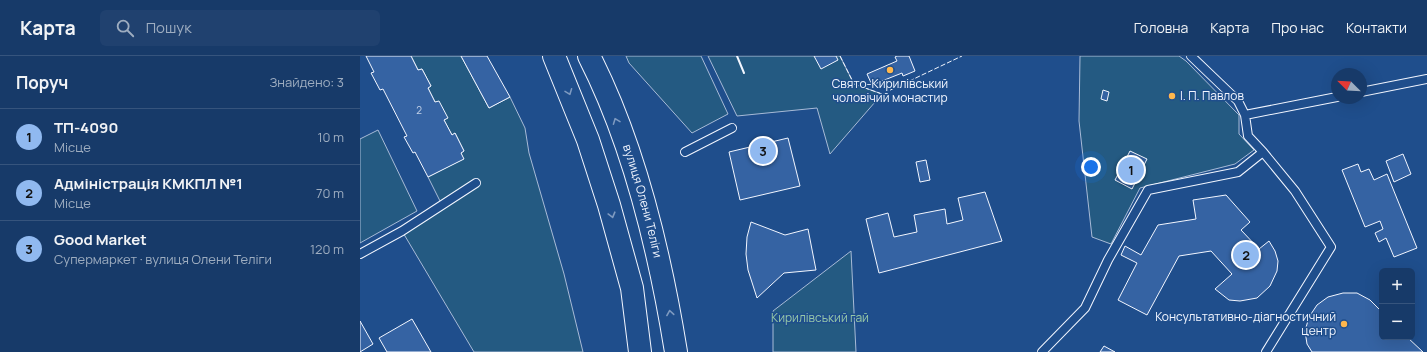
<!DOCTYPE html>
<html lang="uk">
<meta charset="utf-8">
<style>
:root{--surface:#173a69;--page:#20416f;--text:#f1f3f6;--muted:#9eadc0;--line:#36547d;--accent:#90b9f0}
body{margin:0;font-family:Manrope,sans-serif;background:var(--page);color:var(--text)}
.controls{position:absolute;right:12px;bottom:12px;display:grid;overflow:hidden;border-radius:6px;box-shadow:0 4px 16px #0002}
.controls button{width:36px;height:36px;display:grid;place-items:center;padding:0;border:0;border-bottom:1px solid var(--line);background:var(--surface);color:var(--text);font:20px sans-serif}
.compass{position:absolute;left:971px;top:12px;width:36px;height:36px;border-radius:50%;background:var(--surface);box-shadow:0 4px 16px #0002;rotate:294deg}
.you{position:absolute;left:731px;top:111px;width:14px;height:14px;margin:-10px;border:3px solid #fff;border-radius:50%;background:#1a73e8;box-shadow:0 0 0 6px #1a73e833}
.badge{display:grid;place-items:center;width:26px;height:26px;border-radius:50%;background:var(--accent);color:#111;font-size:13px;font-weight:700}
.pin{position:absolute;translate:-50% -50%;border:2px solid #fff;box-shadow:0 1px 4px #0006}
.list{margin:0;padding:0;list-style:none}
h2{display:flex;justify-content:space-between;align-items:center;height:52px;margin:0;padding:0 16px;font-size:17px}
h2 small{font-size:13px;font-weight:400;color:var(--muted)}
.list li{display:grid;grid-template-columns:26px 1fr auto;gap:12px;align-items:center;box-sizing:border-box;height:56px;padding:0 16px;border-top:1px solid var(--line)}
.list b{display:block;font-size:15px;white-space:nowrap}
.list p{margin:0;font-size:13px;white-space:nowrap;color:var(--muted)}
.list em{font-size:13px;font-style:normal;color:var(--muted)}
.icon{flex:none;width:22px;height:22px;fill:none;stroke:currentColor;stroke-width:2;stroke-linecap:round;stroke-linejoin:round}
.map{position:relative;flex:none;width:1067px;height:296px;overflow:hidden}
header{display:flex;align-items:center;gap:24px;box-sizing:border-box;height:56px;padding:0 20px;background:var(--surface);border-bottom:1px solid var(--line)}
header strong{font-size:19px}
nav{display:flex;gap:22px;margin-inline-start:auto;font-size:14px}
.search{width:280px;height:36px;background:var(--page);display:flex;align-items:center;gap:10px;box-sizing:border-box;padding:0 14px;border-radius:6px;color:var(--muted);font-size:15px}
main{display:flex}
aside{flex:1;background:var(--surface)}
.map>svg:first-child{display:block}
</style>
<header>
<strong>Карта</strong>
<div class="search"><svg class="icon" aria-label="search" viewBox="0 0 24 24"><circle cx="10" cy="10" r="6"/><path d="M15 15l6 6"/></svg>Пошук</div>
<nav><a>Головна</a><a>Карта</a><a>Про нас</a><a>Контакти</a></nav>
</header>
<main>
<aside>
<h2>Поруч<small>Знайдено: 3</small></h2>
<ul class="list">
<li><span class="badge">1</span><div><b>ТП-4090</b><p>Місце</p></div><em>10 m</em></li>
<li><span class="badge">2</span><div><b>Адміністрація КМКПЛ №1</b><p>Місце</p></div><em>70 m</em></li>
<li><span class="badge">3</span><div><b>Good Market</b><p>Супермаркет · вулиця Олени Теліги</p></div><em>120 m</em></li>
</ul>
</aside>
<div class="map">
<svg width="1067" height="296" viewBox="0 0 1067 296">
<rect width="100%" height="100%" fill="#1f4e8c"/>
<path fill="#245a82" stroke="#a8bbd7" d="M51,0H101L129,52L150,41L165,72L169,97L204,218L223,296H114L42,175L82,149L68,121L103,103L101,97L104,95L95,77L92,79L84,64L87,62L75,46L68,32L71,30L62,13L58,14Z
M266,0H341L368,58L332,77L269,7Z
M348,0H480L494,28L522,38L470,98L457,52L377,60Z
M720,0H819L826,5L879,59V78L894,94L875,108L780,132L751,188L732,181L719,65Z
M18,74L57,155L0,187V83Z
M491,195L496,296H413V255Z"/>
<path fill="#3563a3" stroke="#f2f6ff" d="M6,0H51L58,14L62,13L71,30L68,32L75,46L79,45L88,62L84,64L92,79L95,77L104,95L101,97L104,103L68,121L55,96L53,97L44,81L47,80L23,33L20,34L11,17L14,16Z
M101,0H127L150,41L129,52Z
M454,0H476L478,4L461,13Z
M537,0H549L555,15L543,20L542,17L512,29L507,18L537,5L535,1Z
M743,34L749,36L747,45L741,43Z
M428,82L440,130L380,144L369,96Z
M770,95L787,103L772,133L755,124Z
M1043,98L1051,118L1034,126L1026,105Z
M566,104L570,124L560,126L556,106Z
M998,108L1001,116L1009,113L1014,124L1027,118L1057,192L1034,201L1026,182L1019,186L1015,177L1023,173L1020,165L1005,171L982,114Z
M625,136L642,185L519,217L506,163L528,157L534,181L557,176L554,159L585,153L587,168L603,164L598,142Z
M866,139L890,166L881,174L899,193L909,185L915,195L918,205L917,215L910,230L897,242L880,245L869,244L855,233L872,218L851,195L819,200L787,259L758,244L777,207L761,199L765,190L781,199L798,169L836,163L833,144Z
M391,166L425,179L448,173L456,214L424,217L397,242L388,214L386,198L387,181Z
M983,237H997L1010,244L1022,256V281H1047L1063,296H952L947,288L945,275L949,261L957,249L968,241Z
M52,263L71,296H27L19,282Z
M0,265L13,288L0,296Z
M744,290L755,296H740Z"/>
<g fill="none" stroke-linecap="round" stroke-linejoin="round">
<g stroke="#f2f6ff" stroke-width="10">
<path id="service" d="M831,0L878,45L885,59L888,80L903,96L935,135L971,191L906,296
M1001,36L1067,23
M885,59L977,41
M325,96L372,72
M0,198L42,175L116,127
M682,296L725,252L748,204L788,134L878,116L903,96"/>
</g>
<g stroke="#f2f6ff" stroke-width="24">
<g id="primary">
<path d="M194,0L228,84L249,149L272,232L280,296"/>
<path id="s1" d="M229,0C275,90 300,197 316,296"/>
</g>
</g>
<use href="#service" stroke="#1f4e8c" stroke-width="8"/>
<use href="#primary" stroke="#1f4e8c" stroke-width="22"/>
<path stroke="#f2f6ff" stroke-width="1" stroke-dasharray="5 2" stroke-linecap="butt" d="M480,0L494,28L522,38L602,0"/>
<path stroke="#f2f6ff" stroke-width="2" d="M377,0L384,17"/>
</g>
<defs><path id="oneway-chevron" d="M-2-3.5L2.5 0L-2 3.5" fill="none" stroke-width="1.6" stroke-linecap="round" stroke-linejoin="round"/></defs>
<g stroke="#7e9ac0">
<use href="#oneway-chevron" transform="translate(209 36) rotate(69)"/>
<use href="#oneway-chevron" transform="translate(256 65) rotate(-111)"/>
<use href="#oneway-chevron" transform="translate(252 159) rotate(75)"/>
<use href="#oneway-chevron" transform="translate(310 257) rotate(-99)"/>
</g>
<g fill="#ffb74d" stroke="#1f4e8c" stroke-width="1.5">
<circle cx="530" cy="14" r="4"/>
<circle cx="812" cy="40" r="4"/>
<circle cx="984" cy="268" r="4"/>
</g>
<g text-anchor="middle" stroke-width="3" stroke-linejoin="round" paint-order="stroke">
<g font-size="10" fill="#c3d1e8">
<text x="59" y="58">2</text>
</g>
<g font-size="12" fill="#f2f6ff" stroke="#1f4e8c">
<text x="530" y="32">Свято-Кирилівський<tspan x="530" dy="14">чоловічий монастир</tspan></text>
<text x="820" y="44" text-anchor="start">І. П. Павлов</text>
<text x="976" y="265" text-anchor="end">Консультативно-діагностичний<tspan x="976" dy="14">центр</tspan></text>
</g>
<g font-size="12" fill="#f2f6ff" stroke="#1f4e8c">
<text dy="4" stroke="none"><textPath href="#s1" startOffset="155">вулиця Олени Теліги</textPath></text>
</g>
<g font-size="12" fill="#97c8a6" stroke="#1f4e8c">
<text x="460" y="266">Кирилівський гай</text>
</g>
</g>
</svg>
<div class="controls">
<button>+</button>
<button>−</button>
</div>
<svg class="compass" viewBox="-18 -18 36 36"><path d="M0-13l5 13h-10z" fill="#e53935"/><path d="M0 13l5-13h-10z" fill="#9eadc0"/></svg>
<div class="you"></div>
<div class="pin badge" style="left:771px;top:114px">1</div>
<div class="pin badge" style="left:886px;top:199px">2</div>
<div class="pin badge" style="left:403px;top:95px">3</div>
</div>
</main>
